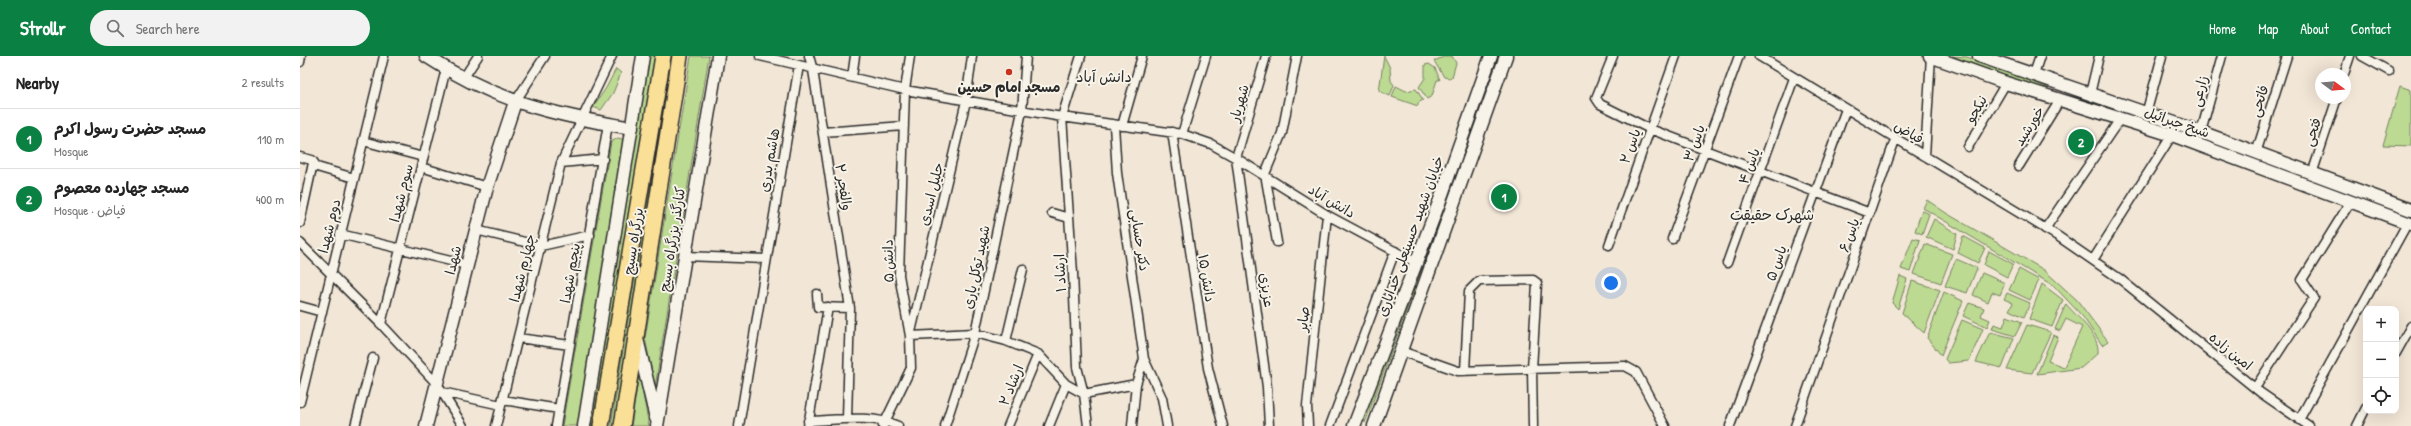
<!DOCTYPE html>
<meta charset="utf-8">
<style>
:root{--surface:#fff;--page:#f2f2f2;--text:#222;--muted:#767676;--line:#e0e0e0;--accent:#0b8043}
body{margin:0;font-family:"Patrick Hand","Playpen Sans Arabic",sans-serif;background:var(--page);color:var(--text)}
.controls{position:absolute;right:12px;bottom:12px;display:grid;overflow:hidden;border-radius:8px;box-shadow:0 4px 16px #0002}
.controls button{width:36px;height:36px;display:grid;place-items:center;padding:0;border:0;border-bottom:1px solid var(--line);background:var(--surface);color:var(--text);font:20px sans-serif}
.compass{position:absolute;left:2015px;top:12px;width:36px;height:36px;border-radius:50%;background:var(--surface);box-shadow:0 4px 16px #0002;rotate:106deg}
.you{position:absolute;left:1311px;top:227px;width:14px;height:14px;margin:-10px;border:3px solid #fff;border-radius:50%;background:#1a73e8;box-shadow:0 0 0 6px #1a73e833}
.badge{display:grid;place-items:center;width:26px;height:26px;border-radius:50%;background:var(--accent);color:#fff;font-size:13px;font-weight:700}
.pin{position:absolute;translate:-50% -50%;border:2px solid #fff;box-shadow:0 1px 4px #0006}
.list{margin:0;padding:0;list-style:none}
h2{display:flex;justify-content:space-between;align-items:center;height:52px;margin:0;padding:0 16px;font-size:17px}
h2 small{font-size:13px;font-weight:400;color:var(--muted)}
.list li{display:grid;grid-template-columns:26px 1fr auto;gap:12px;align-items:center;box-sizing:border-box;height:60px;padding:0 16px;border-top:1px solid var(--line)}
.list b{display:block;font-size:15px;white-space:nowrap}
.list p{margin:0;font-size:13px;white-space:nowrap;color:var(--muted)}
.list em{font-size:13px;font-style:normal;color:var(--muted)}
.icon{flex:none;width:22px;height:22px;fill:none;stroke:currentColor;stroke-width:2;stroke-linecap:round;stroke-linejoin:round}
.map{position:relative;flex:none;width:2111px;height:370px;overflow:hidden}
header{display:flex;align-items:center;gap:24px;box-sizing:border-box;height:56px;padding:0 20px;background:var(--accent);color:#fff}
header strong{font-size:19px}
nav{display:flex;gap:22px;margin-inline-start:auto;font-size:14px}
.search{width:280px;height:36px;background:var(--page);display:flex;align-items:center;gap:10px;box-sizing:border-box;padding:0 14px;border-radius:22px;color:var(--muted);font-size:15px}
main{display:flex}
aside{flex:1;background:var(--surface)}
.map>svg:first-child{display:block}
</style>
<header>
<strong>Strollr</strong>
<div class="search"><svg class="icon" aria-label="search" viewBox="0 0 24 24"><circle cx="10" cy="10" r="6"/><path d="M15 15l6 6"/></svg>Search here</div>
<nav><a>Home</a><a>Map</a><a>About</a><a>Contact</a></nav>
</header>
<main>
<aside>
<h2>Nearby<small>2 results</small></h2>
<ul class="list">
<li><span class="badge">1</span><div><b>مسجد حضرت رسول اکرم</b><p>Mosque</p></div><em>110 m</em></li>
<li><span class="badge">2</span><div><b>مسجد چهارده معصوم</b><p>Mosque · فیاض</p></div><em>400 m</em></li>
</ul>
</aside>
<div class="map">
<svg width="2111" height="370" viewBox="0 0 2111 370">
<rect width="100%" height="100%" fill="#f2e6d6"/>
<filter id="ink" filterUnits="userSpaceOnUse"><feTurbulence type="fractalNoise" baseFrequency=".025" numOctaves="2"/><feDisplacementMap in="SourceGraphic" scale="8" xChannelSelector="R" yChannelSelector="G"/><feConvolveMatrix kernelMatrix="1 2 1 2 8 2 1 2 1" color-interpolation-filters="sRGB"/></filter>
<g filter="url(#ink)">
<path fill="#bcda92" stroke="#74825e" d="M348,0H355L294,370H287Z
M370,0H374L314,370H311Z
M391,0H409L355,331L345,282Z
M1084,0L1090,12L1091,25L1094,29L1090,40L1079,35Z
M1146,0H1152L1156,7L1152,21L1149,22L1144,21L1134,5Z
M1196,0H1200L1065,367L1064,361Z
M1652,0L1667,1L1749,32L1734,30Z
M1129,8L1135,12L1140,24H1137L1132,40L1127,43L1119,31L1125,22V9Z
M316,13L321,17L313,37L301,54L293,51L306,32Z
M1096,30L1106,35L1116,33L1123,44L1118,47V50L1092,41Z
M2100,30L2111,34V90L2083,89Z
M318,82L325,84L279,370H262L311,86Z
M1627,144L1646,157L1744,214L1777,244L1808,285L1802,289L1783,261L1754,230L1623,152Z
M1622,154L1629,158L1622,178L1615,175Z
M1634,163L1657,178L1653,193L1626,181Z
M1663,180L1685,192L1678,207L1658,197Z
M1613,182L1620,184L1610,216L1601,213Z
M1625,188L1652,198L1641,227L1614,218Z
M1689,195L1713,208L1707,221L1684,209Z
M1656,203L1677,212L1667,237L1645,230Z
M1719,213L1739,224L1730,244L1709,234Z
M1682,217L1705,227L1700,239L1692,236L1688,246L1673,239Z
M1600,220L1607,223L1598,253L1592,247Z
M1612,225L1640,234L1624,277L1602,257Z
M1742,228L1763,244L1752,271L1729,263Z
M1644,236L1663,245L1641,299L1627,282Z
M1707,237L1730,247L1724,261L1709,254L1713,247L1704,243Z
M1669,247L1684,252L1681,260L1690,264L1687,271L1663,260Z
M1766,248C1777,261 1800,279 1798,297L1781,312L1737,318L1753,279L1758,281L1748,305L1764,311L1782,271L1766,263L1760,275L1755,273Z
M1707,260L1722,266L1715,280L1692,273L1694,268L1703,271Z
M1662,264L1683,273L1669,305L1648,307L1645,303Z
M1727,269L1751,276L1732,317L1707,314Z
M1690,276L1714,282L1702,312L1676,306Z
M339,317L349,370H331Z"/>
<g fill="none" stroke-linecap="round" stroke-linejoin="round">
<g stroke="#2b2b2b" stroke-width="11">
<path id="street" d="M460,0L605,34L762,61L882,78L911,88L936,102L1027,159L1117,207
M509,0L513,14L550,252L547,363
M672,0L666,45L610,280L675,277L706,285L738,298L766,328L784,338L836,328
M781,0L762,61L773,217L777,311L784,338L788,370
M966,0L936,102L967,331L969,370
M1313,0L1296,42L1300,48L1350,73L1570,157
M1459,0L1759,181L1820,223L1961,337L2009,370
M2062,0L2089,15
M0,6L1,0
M1734,18L1740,0
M2044,18L2050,0
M552,21L555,0
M163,23L178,0
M1790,38L1799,0
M215,46L245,0
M1846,58L1862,0
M814,69L817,117L844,303L836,328L832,370
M822,70L842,0
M523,76L604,70
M872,76L908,312L923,370
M1901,76L1922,0
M882,78L906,0
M63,85L123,101
M1668,91L1706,27
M1956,97L1987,0
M1625,100L1631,0
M0,101L12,104L17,111L54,122
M261,107L303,103
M1719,110L1760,44
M121,111L187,131
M2012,118L2037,42
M752,157L769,162
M0,167L13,107
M1745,173L1820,63
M176,174L241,190L290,179
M40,178L167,209
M1372,183L1439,0
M977,186L965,118L982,77L997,0
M0,187L81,268L137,328L163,370
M1309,189L1376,0
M384,200L466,203
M1793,204L1872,79
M1427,207L1494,22
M517,238L518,251L550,252
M0,250L22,256
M81,268L146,13
M218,282L270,289
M706,285L723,213
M1101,295L1158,315L1325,310L1336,316L1365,370
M2096,297L2111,270
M844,303L862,342L867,370
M1165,315L1169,235L1179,225L1233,224L1237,227L1232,313L1233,370
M1955,332L2014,242L2002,224L2051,145
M142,336L201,349
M203,344L259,353
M0,346L84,0
M1999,364L2108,166
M508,365C537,364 571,358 598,370
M55,370L73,302
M196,370L261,107L312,0
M256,370L308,68
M439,370L499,9
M508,370L528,251
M583,370L611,312L610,280L599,219L605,34L610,0
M645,370L675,277L722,55L726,0
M708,370L738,298
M749,370L766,328
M1008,370L1007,350L1027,159
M1030,370L1095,195
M1430,370L1546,53
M1495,370L1595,84
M2057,370L2066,352"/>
</g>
<g stroke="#2b2b2b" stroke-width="15">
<path id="secondary" d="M126,0C194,45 253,59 332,72
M1630,0L1706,27L1872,79L2111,168
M1679,0L1901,76L2111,154
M337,283L356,362
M126,370L187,131L215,46
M284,370L343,0
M357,370L418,0
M1054,370L1140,144L1191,0
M1074,370L1206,0"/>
</g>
<g stroke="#2b2b2b" stroke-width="18">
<path id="highway" d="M301,370L363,0
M322,370L380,0"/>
</g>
<use href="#street" stroke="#f7f3e8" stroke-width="8"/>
<use href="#secondary" stroke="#f7f3e8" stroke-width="12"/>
<use href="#highway" stroke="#fadf96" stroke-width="15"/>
</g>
</g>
<circle fill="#c8321e" stroke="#f7f3e8" stroke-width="1.5" cx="709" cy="16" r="4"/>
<g text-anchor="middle" stroke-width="4" stroke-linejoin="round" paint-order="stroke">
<g font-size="14" font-weight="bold" fill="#2b2b2b" stroke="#f7f3e8">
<text x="709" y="36">مسجد امام حسین</text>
</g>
<g font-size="14" fill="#2b2b2b" stroke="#f7f3e8">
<text transform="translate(1899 35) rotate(-75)" y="5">زارعی</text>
<text transform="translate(1959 45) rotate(-72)" y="5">فاتحی</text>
<text transform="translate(939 47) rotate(-74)" y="5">شهریار</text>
<text transform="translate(1676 53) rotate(-60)" y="5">نیکجو</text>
<text transform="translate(1877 66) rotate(19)" y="5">شیخ جبرائیل</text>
<text transform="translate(1729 70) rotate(-58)" y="5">خورشید</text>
<text transform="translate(1609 76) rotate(30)" y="5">فیاض</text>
<text transform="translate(2012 76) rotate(-72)" y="5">فتحی</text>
<text transform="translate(1394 87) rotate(-70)" y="5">یاس ۳</text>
<text transform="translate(1330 90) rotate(-70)" y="5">یاس ۲</text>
<text transform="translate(469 104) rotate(-80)" y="5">هاشم بدری</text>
<text transform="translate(1449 110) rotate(-70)" y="5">یاس ۴</text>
<text transform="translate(544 131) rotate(81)" y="5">والفجر ۲</text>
<text transform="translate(101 137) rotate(-76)" y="5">سوم شهدا</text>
<text transform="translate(631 138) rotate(-76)" y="5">جلیل اسدی</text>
<text transform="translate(1032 145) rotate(31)" y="5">دانش آباد</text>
<text transform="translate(29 170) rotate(-76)" y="5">دوم شهدا</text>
<text transform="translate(1549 179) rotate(-70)" y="5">یاس ۶</text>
<text transform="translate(1110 180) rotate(-70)" y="5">خیابان شهید حسینعلی خدایاری</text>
<text transform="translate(372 183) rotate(-81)" y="5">کنارگذر بزرگراه بسیج</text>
<text transform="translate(840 184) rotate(81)" y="5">دکتر حسابی</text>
<text transform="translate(333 185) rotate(-81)" y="5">بزرگراه بسیج</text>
<text transform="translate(153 204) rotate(-76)" y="5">شهدا</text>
<text transform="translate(588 205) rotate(-91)" y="5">دانش ۵</text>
<text transform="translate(1476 207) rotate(-70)" y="5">یاس ۵</text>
<text transform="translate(676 211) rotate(-78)" y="5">شهید توکل یاری</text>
<text transform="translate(222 212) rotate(-76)" y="5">چهارم شهدا</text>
<text transform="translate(270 217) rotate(-80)" y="5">پنجم شهدا</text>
<text transform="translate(760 217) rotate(-93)" y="5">ارشاد ۱</text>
<text transform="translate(907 222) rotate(81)" y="5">دانش ۱۵</text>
<text transform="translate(967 234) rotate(82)" y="5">عزیزی</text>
<text transform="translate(1003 263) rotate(-84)" y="5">صابر</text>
<text transform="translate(1931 295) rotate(39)" y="5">امین زاده</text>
<text transform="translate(711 329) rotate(-68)" y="5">ارشاد ۲</text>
</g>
<g font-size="15" fill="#2b2b2b" stroke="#f7f3e8">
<text x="804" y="26">دانش آباد</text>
<text x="1472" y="164">شهرک حقیقت</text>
</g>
</g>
</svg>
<div class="controls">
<button>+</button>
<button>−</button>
<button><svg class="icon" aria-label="locate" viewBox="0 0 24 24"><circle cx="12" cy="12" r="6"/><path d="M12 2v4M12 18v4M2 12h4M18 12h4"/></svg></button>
</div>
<svg class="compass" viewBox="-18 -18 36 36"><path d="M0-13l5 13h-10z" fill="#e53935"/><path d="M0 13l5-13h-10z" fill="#767676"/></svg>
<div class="you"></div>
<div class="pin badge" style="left:1204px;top:141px">1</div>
<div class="pin badge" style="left:1781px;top:86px">2</div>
</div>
</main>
